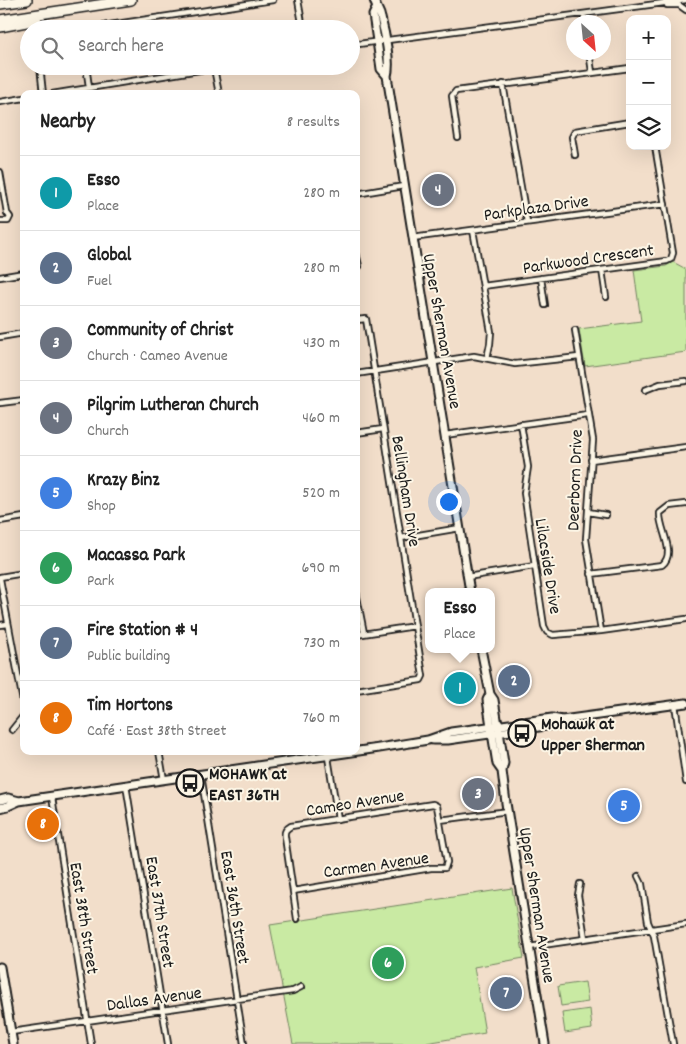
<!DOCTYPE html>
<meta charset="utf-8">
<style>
:root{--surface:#fff;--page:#f2f2f2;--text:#222;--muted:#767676;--line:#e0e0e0;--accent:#db2777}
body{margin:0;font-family:Dekko,sans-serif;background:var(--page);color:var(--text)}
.controls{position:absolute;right:15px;top:15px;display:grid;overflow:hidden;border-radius:10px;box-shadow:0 5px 20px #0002}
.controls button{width:45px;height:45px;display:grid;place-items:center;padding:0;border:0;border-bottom:1px solid var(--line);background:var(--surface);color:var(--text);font:25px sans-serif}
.compass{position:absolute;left:566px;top:15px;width:45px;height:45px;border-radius:50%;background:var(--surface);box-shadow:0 5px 20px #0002;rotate:153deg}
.you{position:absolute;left:448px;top:501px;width:18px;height:18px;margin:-12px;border:4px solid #fff;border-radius:50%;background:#1a73e8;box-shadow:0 0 0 8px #1a73e833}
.badge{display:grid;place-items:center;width:32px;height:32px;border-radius:50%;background:var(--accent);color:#fff;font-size:16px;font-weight:700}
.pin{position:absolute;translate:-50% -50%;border:2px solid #fff;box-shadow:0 1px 5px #0006}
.popup{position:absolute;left:425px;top:588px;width:70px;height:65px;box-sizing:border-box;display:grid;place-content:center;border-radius:10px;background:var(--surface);filter:drop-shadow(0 1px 4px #0005);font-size:16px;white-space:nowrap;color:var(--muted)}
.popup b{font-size:19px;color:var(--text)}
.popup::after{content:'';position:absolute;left:50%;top:100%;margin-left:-10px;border:10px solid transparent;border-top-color:var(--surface)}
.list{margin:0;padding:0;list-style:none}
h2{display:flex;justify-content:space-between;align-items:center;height:65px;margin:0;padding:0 20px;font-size:21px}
h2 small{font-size:16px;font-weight:400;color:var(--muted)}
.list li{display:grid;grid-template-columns:32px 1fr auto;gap:15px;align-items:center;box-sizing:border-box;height:75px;padding:0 20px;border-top:1px solid var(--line)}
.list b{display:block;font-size:19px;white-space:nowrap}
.list p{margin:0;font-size:16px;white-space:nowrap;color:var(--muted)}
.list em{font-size:16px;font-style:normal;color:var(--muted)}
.icon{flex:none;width:28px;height:28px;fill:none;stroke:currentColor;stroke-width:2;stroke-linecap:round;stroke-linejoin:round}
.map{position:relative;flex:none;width:686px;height:1044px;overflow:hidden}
.search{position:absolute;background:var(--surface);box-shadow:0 5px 20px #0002;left:20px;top:20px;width:340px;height:55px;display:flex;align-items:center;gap:12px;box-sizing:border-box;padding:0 18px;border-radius:28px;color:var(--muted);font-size:19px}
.panel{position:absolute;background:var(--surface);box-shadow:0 5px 20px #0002;left:20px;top:90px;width:340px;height:665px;border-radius:10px}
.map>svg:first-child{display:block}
</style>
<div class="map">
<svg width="686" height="1044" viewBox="0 0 686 1044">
<rect width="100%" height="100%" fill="#f2deca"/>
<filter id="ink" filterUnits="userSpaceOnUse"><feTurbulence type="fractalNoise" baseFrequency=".02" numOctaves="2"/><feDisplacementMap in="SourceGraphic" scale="10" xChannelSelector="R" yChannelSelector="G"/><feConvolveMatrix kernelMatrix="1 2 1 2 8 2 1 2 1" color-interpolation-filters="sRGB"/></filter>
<g filter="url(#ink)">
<path fill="#c9eaa3" stroke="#728360" d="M673,262L686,269V352L585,366L579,329L641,321L634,270L666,266Z
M512,888L524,958L474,967L485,1033L420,1044H293L270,925Z
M585,982L588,1002L561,1006L558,986Z
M590,1009L592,1029L565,1033L562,1013Z"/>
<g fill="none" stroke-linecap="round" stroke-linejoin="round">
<g stroke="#1c1c1c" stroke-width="8">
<path id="street" d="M298,0L303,29
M667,5H679L686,10
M584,14L585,22
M83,29L273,0
M351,45L686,0
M589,52L592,72
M40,66L43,94
M86,66L89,87
M214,68L219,94
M503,84L527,222
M52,94L224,66
M0,102L24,98
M458,138L452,96L456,91L630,68
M575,155L572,137L575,131L630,122
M0,172L7,213L10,217L8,221H0
M356,194L404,186
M473,230L491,332L490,344L487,358
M412,238L665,204
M356,253L359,266
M602,270L606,297
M0,277L24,273
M541,278L545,305
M483,286L667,261L671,259L673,253L655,146
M356,320L366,319L423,676L421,680L356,690
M575,330L593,440L586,539L601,631
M0,337L24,333
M356,374L474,356L515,364L579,357
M645,390L660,384L686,381
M0,403L24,400
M521,424L528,467L524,493L544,626L547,632L553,635L601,631L686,619
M356,433L383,429
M445,435L588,415
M591,460L686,447
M588,512L606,515
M0,521L24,517
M401,538L460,528
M591,574L662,565C677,553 659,529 660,513L669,506L686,504
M0,577L24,573
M467,577L534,566
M0,579L24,707
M356,592L364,633
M0,625L8,624
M356,635L415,626
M675,704L686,782
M12,730L24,715
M159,751L164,780
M327,751L338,819
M201,775L244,1044
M126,785L168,1044
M52,797L91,1044
M440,820L508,811
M638,876L642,884L648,922L654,936L673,1044
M580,884L578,895L585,938
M293,891L431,868H445L447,862L437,806L433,804L291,826C286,829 284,831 285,837L297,919
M529,947L686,924
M11,1032L293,991L301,987"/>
</g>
<g stroke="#1c1c1c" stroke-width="11">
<path id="secondary" d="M374,0C376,8 380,11 381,18C385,33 391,62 387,76L470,592
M376,9L373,15L377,41L381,69L387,76
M481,649L490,694L494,700L498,725L504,763L502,771L506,803L545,1044
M490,694L487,700L492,733L497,764L502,771
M433,740H448L553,725L560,720
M0,800L8,798L19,801
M0,808L8,806L19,801L379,748L428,740L451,732L552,718L562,720L686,703
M0,967L13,1044"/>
</g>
<g stroke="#1c1c1c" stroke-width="12">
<path id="highway" d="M0,4L27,0
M0,20L131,0
M0,27L37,20"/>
</g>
<use href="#street" stroke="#fcf5e5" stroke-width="4.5"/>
<use href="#secondary" stroke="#fcf5e5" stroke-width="7"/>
<use href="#highway" stroke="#fcf5e5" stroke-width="9"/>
</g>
</g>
<defs>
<g id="bus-ring" transform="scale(1.4375)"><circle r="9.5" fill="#fcf5e5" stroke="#1c1c1c" stroke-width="1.5"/><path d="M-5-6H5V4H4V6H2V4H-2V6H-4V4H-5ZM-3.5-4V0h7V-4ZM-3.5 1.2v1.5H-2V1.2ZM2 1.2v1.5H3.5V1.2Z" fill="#1c1c1c"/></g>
</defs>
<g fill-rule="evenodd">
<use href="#bus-ring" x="522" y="733"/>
<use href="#bus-ring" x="190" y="783"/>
</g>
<g text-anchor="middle" stroke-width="4" stroke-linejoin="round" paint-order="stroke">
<g font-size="18" fill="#1c1c1c" stroke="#fcf5e5">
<text transform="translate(536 207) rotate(-8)" y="6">Parkplaza Drive</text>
<text transform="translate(588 258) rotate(-8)" y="6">Parkwood Crescent</text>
<text transform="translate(443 331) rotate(80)" y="6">Upper Sherman Avenue</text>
<text transform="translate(574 480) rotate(-88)" y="6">Deerborn Drive</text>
<text transform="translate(407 491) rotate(81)" y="6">Bellingham Drive</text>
<text transform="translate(549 566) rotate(81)" y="6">Lilacside Drive</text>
<text transform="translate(355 802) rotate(-9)" y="6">Cameo Avenue</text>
<text transform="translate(376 864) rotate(-8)" y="6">Carmen Avenue</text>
<text transform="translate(538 905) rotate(81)" y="6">Upper Sherman Avenue</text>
<text transform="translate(236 907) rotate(81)" y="6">East 36th Street</text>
<text transform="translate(161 912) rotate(81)" y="6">East 37th Street</text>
<text transform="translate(85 918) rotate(81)" y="6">East 38th Street</text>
<text transform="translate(154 998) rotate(-8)" y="6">Dallas Avenue</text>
</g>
<g font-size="18" font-weight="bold" fill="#1c1c1c" stroke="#fcf5e5" text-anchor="start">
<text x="541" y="729">Mohawk at<tspan x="541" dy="21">Upper Sherman</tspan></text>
<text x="209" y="779">MOHAWK at<tspan x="209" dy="21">EAST 36TH</tspan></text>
</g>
</g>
</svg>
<div class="controls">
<button>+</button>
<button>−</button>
<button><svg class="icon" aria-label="layers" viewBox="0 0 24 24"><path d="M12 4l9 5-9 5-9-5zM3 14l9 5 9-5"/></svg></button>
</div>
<svg class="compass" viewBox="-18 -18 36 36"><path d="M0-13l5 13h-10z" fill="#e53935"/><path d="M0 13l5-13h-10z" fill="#767676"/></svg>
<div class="you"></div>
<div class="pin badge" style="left:460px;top:688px;background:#0f9aa8">1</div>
<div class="popup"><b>Esso</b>Place</div>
<div class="pin badge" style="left:514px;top:681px;background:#5c6f8a">2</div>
<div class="pin badge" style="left:478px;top:794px;background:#6b7280">3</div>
<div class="pin badge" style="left:438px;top:190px;background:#6b7280">4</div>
<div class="pin badge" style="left:624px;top:806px;background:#3f7fe0">5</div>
<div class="pin badge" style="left:388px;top:963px;background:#2e9e5b">6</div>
<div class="pin badge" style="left:506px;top:993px;background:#5c6f8a">7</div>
<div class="pin badge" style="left:43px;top:824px;background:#e8710a">8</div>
<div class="search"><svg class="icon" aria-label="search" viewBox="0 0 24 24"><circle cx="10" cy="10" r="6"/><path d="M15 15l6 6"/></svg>Search here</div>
<section class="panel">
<h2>Nearby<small>8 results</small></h2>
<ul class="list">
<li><span class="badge" style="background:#0f9aa8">1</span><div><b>Esso</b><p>Place</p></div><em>280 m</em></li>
<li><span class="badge" style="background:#5c6f8a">2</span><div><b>Global</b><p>Fuel</p></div><em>280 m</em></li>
<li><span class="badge" style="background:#6b7280">3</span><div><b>Community of Christ</b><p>Church · Cameo Avenue</p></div><em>430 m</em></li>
<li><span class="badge" style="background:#6b7280">4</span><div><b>Pilgrim Lutheran Church</b><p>Church</p></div><em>460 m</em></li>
<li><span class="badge" style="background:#3f7fe0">5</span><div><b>Krazy Binz</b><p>Shop</p></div><em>520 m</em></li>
<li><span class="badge" style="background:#2e9e5b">6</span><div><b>Macassa Park</b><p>Park</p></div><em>690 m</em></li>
<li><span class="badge" style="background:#5c6f8a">7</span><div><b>Fire Station # 4</b><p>Public building</p></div><em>730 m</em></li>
<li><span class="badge" style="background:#e8710a">8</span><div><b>Tim Hortons</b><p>Café · East 38th Street</p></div><em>760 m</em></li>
</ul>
</section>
</div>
